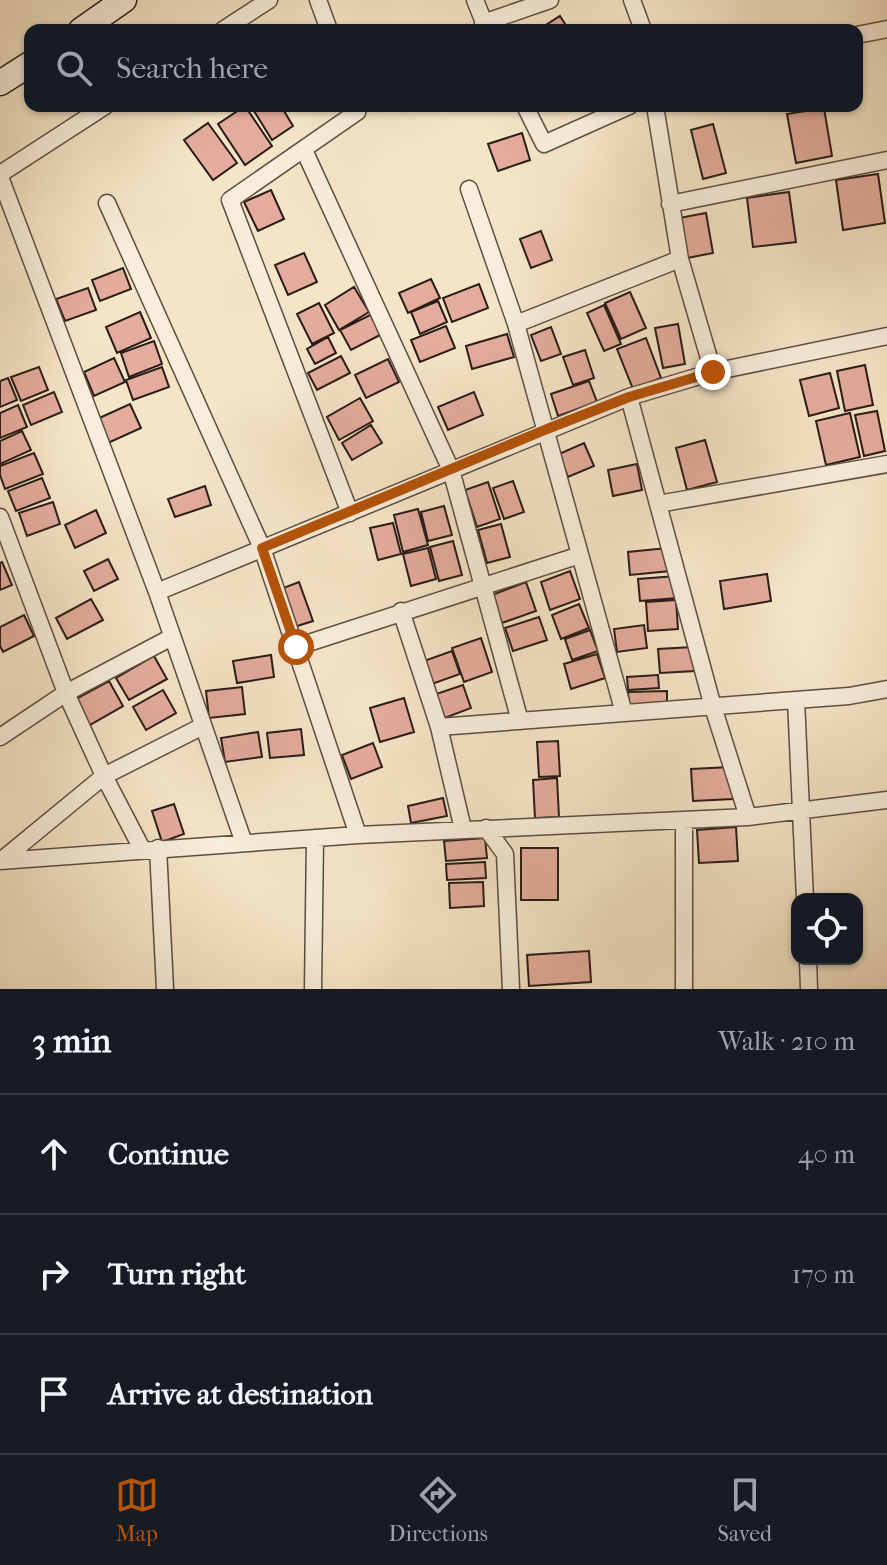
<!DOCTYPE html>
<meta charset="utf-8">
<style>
:root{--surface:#171b24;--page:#20242c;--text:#f1f3f6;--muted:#9ea1a6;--line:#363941;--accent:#b45309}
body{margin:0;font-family:"IM FELL French Canon",serif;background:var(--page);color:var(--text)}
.controls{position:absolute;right:24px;bottom:24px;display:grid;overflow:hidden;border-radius:16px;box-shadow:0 2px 6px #0004}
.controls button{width:72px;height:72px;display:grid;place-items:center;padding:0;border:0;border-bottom:2px solid var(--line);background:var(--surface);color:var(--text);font:40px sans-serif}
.stop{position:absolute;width:24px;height:24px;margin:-18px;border:6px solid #b45309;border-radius:50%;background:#fff}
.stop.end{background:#b45309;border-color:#fff;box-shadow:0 2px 8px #0008}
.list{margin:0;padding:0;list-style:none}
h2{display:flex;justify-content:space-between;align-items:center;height:104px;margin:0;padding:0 32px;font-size:34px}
h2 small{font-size:26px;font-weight:400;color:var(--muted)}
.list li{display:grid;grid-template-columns:52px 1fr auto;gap:24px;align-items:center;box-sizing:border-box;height:120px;padding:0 32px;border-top:2px solid var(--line)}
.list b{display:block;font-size:30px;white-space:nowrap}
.list em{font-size:26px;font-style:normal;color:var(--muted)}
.icon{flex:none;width:44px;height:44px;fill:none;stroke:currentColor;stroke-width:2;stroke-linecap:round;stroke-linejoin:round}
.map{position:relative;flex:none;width:887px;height:989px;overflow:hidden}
.search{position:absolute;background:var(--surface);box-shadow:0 2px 6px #0004;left:24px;right:24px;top:24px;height:88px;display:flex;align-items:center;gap:20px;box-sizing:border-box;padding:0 28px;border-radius:16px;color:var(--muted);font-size:30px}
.sheet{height:464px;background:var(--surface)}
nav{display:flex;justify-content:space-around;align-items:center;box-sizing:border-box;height:112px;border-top:2px solid var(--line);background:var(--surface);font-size:22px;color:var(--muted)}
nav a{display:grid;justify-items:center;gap:4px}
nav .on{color:var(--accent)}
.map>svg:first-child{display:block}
</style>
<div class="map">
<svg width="887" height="989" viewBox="0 0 887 989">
<rect width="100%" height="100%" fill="#f5e5c7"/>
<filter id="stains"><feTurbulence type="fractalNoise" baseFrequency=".0025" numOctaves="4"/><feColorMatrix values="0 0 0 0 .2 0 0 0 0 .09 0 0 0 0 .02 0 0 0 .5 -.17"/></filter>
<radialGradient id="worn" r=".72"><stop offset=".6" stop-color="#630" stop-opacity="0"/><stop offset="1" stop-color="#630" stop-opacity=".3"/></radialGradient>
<path fill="#e4ac9d" stroke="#291b16" stroke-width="2" d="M560,16L569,30H538Z
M245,106L272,146L245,165L218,124Z
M251,106H281L293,126L272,140Z
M824,108L832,156L796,163L787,114Z
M208,123L237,163L213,180L184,140Z
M713,124L726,173L703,179L691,130Z
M522,133L530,160L498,171L488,144Z
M878,174L885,223L843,230L836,180Z
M271,190L284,219L258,231L244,202Z
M789,192L796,242L753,247L747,198Z
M706,213L713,253L687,258L679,218Z
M541,231L552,260L531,268L520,239Z
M304,253L317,282L288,295L275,265Z
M123,268L131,289L100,301L92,280Z
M431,279L440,298L408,313L399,293Z
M479,284L488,308L452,322L443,298Z
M354,287L369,312L339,330L325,305Z
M88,288L96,310L65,321L56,299Z
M630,292L646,328L621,339L605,303Z
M438,301L447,322L420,334L411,312Z
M319,303L334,333L312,344L297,314Z
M604,305L621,344L604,351L587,313Z
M140,312L151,338L117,353L106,327Z
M372,314L382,334L351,350L340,330Z
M678,324L685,364L663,368L655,328Z
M446,326L455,348L420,362L411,340Z
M551,327L561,354L541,361L531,335Z
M507,334L514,357L472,369L466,346Z
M328,337L336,353L315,364L307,349Z
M646,338L661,378L633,389L617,349Z
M154,341L162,364L129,377L121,353Z
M585,350L594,378L573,385L563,357Z
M341,356L350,373L317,390L308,373Z
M114,358L125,382L94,396L84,372Z
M388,359L399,382L366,398L355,375Z
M865,365L873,405L845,411L837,371Z
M39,367L48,390L21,401L11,377Z
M162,367L169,387L133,400L126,380Z
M830,373L839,408L809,416L800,380Z
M8,378L17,400L0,407V381Z
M589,381L597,402L558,416L551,394Z
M54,392L62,412L31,425L23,405Z
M474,392L483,415L448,430L438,407Z
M360,398L373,421L339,440L327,417Z
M130,404L141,428L108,443L97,419Z
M18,405L27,427L0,438V413Z
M877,411L885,451L864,456L855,415Z
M850,413L860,457L826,465L816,421Z
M371,425L382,443L352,460L342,443Z
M22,431L31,450L0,464V441Z
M705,440L717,482L687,490L676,448Z
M584,443L594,466L568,477L559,454Z
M34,453L43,474L5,489L0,475V466Z
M637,464L642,490L613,496L608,470Z
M42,478L50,498L16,511L8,491Z
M513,481L524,512L504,519L493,488Z
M488,482L500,519L477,527L465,490Z
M205,486L211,505L175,517L168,499Z
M53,502L60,524L27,536L19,513Z
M444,506L452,535L428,541L421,512Z
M418,509L428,545L403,552L394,515Z
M96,510L106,533L75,548L65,525Z
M393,523L401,554L378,560L370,528Z
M501,524L510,557L487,563L478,530Z
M453,541L462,575L439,581L430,547Z
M428,548L436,579L411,586L403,554Z
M667,548L670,571L630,575L628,552Z
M108,559L118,579L94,591L84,571Z
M2,562L12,585L0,590V563Z
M570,571L580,599L550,610L541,582Z
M767,574L771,601L724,609L720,581Z
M676,576L678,598L640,601L638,579Z
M299,582L313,621L291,628L278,590Z
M526,582L536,611L502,623L492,595Z
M91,599L103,620L67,639L56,618Z
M676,600L678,629L648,631L646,602Z
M579,604L589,628L561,639L552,615Z
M24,615L34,636L3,652L0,646V627Z
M539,617L547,640L513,651L505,628Z
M644,625L647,648L617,652L614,629Z
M590,630L598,651L572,660L565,639Z
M481,638L492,672L464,682L452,648Z
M693,647L695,671L660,673L658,649Z
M452,651L460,674L429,685L421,662Z
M597,654L605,678L571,689L564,664Z
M271,655L274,677L237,683L233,661Z
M154,656L167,679L129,700L116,678Z
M658,675L659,688L628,690L627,677Z
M109,681L123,706L88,726L74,700Z
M463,685L471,708L442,719L433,695Z
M242,687L245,714L209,718L206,691Z
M163,690L176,713L146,730L133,707Z
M667,691V706L629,707L628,692Z
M404,698L414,732L380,742L370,708Z
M301,729L304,755L270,758L267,733Z
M258,732L262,757L225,762L221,738Z
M558,741L560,776L539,777L537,742Z
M373,743L382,767L351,779L342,755Z
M731,767L733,799L693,801L691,769Z
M557,778L559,817L535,818L533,780Z
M443,798L447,816L411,823L408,806Z
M174,804L184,834L162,842L152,811Z
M736,827L738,861L699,863L697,830Z
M485,838L487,858L446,861L444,841Z
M521,848H558V900H521Z
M485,862L486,878L447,880L446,864Z
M483,882L484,906L450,908L449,883Z
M589,951L591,982L529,986L527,955Z"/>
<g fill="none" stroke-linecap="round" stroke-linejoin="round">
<g stroke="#5c4e42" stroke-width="19">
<path id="street" d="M318,0L329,30
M475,0L487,30
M632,0L643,30
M483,23L550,0
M223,30L269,0
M857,35L887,29
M525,106L544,144L629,106
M304,150L451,470L520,721
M0,174L105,106
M0,177L157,592L244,843
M469,189L516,324L624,713
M107,203L262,548L358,835
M670,204L887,160
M680,259L713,372
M516,324L680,259L655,106
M658,504L887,464
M350,513L230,200L357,112L355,106
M0,517L66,693L104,776L142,849
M157,592L629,397L713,372L887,336
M401,611L439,727L463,829
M296,647L580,555
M796,700L805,899
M439,727L849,696L887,689
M0,737L66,693L172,637
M748,817L887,800
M684,820V989
M486,828L505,854L511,989
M158,848L165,989
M2,860L104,776L203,726
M0,861L358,835L748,817L713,707L629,397
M808,959L809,989
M313,989L315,838"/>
</g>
<g stroke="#291b16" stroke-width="27">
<path id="secondary" d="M81,30L124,0
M0,83L30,64"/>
</g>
<use href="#street" stroke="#f8eedb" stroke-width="16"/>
<use href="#secondary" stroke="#f8eedb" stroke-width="24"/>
</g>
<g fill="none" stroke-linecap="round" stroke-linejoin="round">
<path stroke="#b45309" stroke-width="10" d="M296,647L262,548L547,429L629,397L713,372"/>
</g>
<rect width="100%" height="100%" filter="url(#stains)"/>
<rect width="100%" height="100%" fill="url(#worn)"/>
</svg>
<div class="controls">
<button><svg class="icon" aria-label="locate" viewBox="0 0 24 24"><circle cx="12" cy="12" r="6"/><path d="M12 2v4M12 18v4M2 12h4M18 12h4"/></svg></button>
</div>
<div class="stop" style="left:296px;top:647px"></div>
<div class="stop end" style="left:713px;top:372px"></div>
<div class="search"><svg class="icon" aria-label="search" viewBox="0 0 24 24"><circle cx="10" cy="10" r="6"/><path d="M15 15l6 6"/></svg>Search here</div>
</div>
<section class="sheet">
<h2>3 min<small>Walk · 210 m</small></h2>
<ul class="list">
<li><svg class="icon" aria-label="ahead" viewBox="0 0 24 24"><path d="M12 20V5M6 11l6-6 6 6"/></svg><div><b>Continue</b></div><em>40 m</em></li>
<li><svg class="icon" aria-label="right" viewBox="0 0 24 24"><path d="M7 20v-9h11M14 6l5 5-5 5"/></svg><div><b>Turn right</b></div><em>170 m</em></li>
<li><svg class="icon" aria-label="arrive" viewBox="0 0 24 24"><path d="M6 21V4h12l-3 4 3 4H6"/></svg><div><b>Arrive at destination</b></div></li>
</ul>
</section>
<nav>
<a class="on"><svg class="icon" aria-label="map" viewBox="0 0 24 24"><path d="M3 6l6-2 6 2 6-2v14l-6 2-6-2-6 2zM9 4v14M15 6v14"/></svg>Map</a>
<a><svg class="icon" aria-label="directions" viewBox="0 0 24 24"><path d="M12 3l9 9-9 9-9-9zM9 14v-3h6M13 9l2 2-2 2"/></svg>Directions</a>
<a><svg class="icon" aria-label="saved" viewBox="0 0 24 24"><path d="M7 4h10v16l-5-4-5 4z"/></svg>Saved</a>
</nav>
